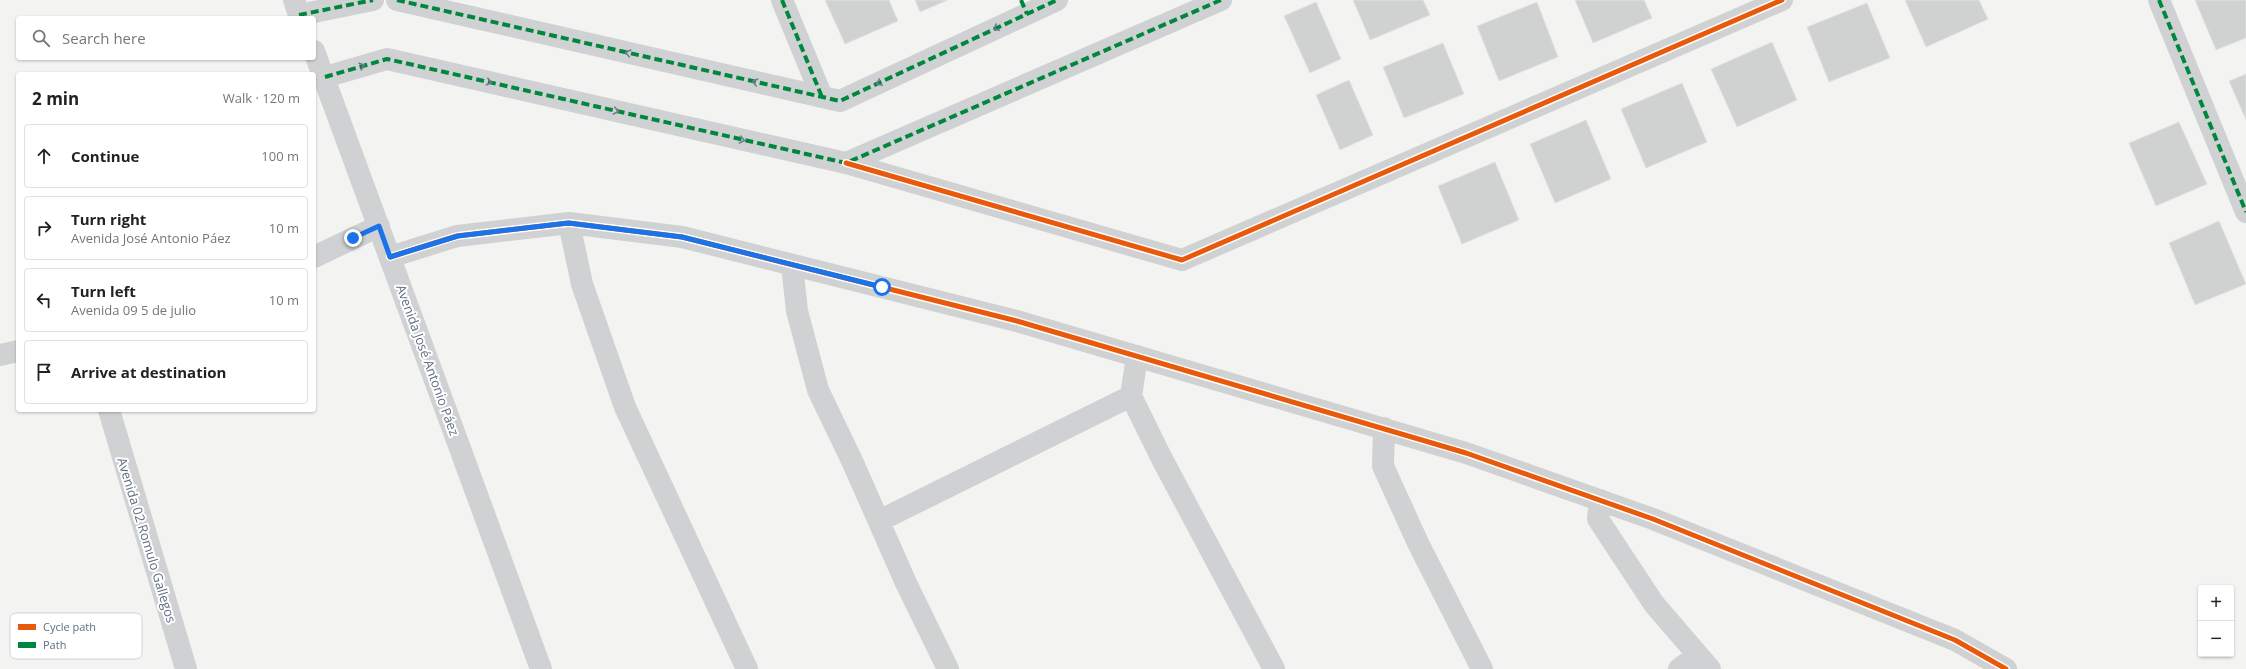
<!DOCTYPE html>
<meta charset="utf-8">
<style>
:root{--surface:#fff;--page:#f6f6f6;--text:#222;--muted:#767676;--line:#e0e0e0}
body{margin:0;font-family:"Open Sans",sans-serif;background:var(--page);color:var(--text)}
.controls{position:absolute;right:12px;bottom:12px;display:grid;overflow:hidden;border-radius:4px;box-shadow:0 1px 3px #0004}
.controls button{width:36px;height:36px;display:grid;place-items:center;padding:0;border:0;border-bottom:1px solid var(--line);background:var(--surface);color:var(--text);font:20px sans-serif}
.stop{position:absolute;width:12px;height:12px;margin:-9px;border:3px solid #1a73e8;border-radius:50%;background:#fff}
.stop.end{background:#1a73e8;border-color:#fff;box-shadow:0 1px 4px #0008}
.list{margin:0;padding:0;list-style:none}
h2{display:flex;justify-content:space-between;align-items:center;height:52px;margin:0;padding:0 16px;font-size:17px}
h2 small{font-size:13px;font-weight:400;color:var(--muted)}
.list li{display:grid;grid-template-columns:26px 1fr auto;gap:12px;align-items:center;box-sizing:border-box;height:64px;margin:0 8px 8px;padding:0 8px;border:1px solid var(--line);border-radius:4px}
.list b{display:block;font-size:15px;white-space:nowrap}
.list p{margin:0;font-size:13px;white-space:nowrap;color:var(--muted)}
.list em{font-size:13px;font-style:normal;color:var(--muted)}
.icon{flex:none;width:22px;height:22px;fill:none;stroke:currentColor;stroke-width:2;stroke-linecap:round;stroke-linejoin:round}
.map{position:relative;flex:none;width:2246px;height:669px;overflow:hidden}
.search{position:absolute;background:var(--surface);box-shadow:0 1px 3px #0004;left:16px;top:16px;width:300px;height:44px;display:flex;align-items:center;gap:10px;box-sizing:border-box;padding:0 14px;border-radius:4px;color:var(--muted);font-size:15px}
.panel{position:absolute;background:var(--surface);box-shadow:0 1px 3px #0004;left:16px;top:72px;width:300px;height:340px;border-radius:4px}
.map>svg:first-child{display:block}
</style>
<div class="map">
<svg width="2246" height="669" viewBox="0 0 2246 669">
<rect width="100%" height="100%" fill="#f3f4f1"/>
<path fill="#d0d2d2" stroke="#e2e3e1" d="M825,0H889L898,21L845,44Z
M915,0H948L920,12Z
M1353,0H1423L1430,15L1370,40Z
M1575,0H1644L1652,18L1593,43Z
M1905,0H1979L1988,19L1926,47Z
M2195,0H2246V38L2216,50Z
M1316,2L1341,59L1310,73L1284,16Z
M1537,2L1558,57L1499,81L1477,26Z
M1867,3L1890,58L1829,82L1807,27Z
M1772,42L1797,100L1737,127L1711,69Z
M1443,43L1464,94L1404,118L1383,67Z
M2246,74V120L2229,81Z
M1349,80L1373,135L1340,150L1316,95Z
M1682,83L1707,142L1646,168L1621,109Z
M1586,120L1611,179L1555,203L1530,144Z
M2179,122L2207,184L2156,206L2129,143Z
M1495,162L1519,220L1462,244L1438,186Z
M2219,221L2246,284L2195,305L2169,243Z"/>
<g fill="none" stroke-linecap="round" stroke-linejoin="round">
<path stroke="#d0d1d2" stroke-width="22" d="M397,0L840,101L1057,0
M782,0L822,97
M2159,0L2246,212
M299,15L373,0
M325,77L387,59L846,163L1221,0
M846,163L1182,260L1782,0
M569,223L582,284L625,407L747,669
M314,257L379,226
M390,257L457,236L569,223L682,237L1017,321L1466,453L1653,519L1955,640L2006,669
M792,265L797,311L818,390L853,463L906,583L948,669
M0,355L18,351
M1137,356L1131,396L1162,459L1274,669
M109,410L186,669
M1384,428L1383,466L1418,543L1482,669
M1600,500L1598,519L1654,604L1710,669
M879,521L1131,396
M1679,669L1698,655"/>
<path stroke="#d0d1d2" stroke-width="22" d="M294,0L300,18
M314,51L541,669"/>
<path stroke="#00873e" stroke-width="4" stroke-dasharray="8 4" stroke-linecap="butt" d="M397,0L840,101L1057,0
M782,0L822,97
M1021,0L1027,14
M2159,0L2246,212
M299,15L373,0
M325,77L387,59L846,163L1221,0"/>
<g stroke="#fff" stroke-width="8">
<path id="cycleway" d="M846,163L1182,260L1782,0
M390,257L457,236L569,223L682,237L1017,321L1466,453L1653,519L1955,640L2006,669"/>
</g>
<use href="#cycleway" stroke="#e8590c" stroke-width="5"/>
</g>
<defs><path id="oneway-chevron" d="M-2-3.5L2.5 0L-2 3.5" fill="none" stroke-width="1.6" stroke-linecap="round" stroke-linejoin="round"/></defs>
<g stroke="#717c90">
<use href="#oneway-chevron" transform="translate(996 28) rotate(155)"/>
<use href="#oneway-chevron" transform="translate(628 53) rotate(-167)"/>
<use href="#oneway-chevron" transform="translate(362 66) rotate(-16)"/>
<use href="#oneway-chevron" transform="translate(489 82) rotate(13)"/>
<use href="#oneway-chevron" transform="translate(755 82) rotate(-167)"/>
<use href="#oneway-chevron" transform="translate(879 83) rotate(155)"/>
<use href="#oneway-chevron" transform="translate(616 111) rotate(13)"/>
<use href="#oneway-chevron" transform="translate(742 140) rotate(13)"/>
</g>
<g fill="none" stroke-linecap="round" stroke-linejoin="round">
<path stroke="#1a73e8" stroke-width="5" d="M353,238L379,226L390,257L458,236L568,223L682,237L882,287"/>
</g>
<g text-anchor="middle" stroke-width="4" stroke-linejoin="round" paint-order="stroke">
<g font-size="13" fill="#606d84" stroke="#fff">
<text transform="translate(428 360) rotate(70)" y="5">Avenida José Antonio Páez</text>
<text transform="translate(147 540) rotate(73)" y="5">Avenida 02 Romulo Gallegos</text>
</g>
</g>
<rect x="10" y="613" width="132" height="46" rx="6" fill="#fff" stroke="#cfd3da" stroke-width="1"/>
<rect x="18" y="624" width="18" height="6" fill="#e8590c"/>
<rect x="18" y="642" width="18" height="6" fill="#00873e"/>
<g font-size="11" fill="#606d84">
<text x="43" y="631">Cycle path</text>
<text x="43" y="649">Path</text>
</g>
</svg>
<div class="controls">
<button>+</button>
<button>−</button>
</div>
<div class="stop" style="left:882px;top:287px"></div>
<div class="stop end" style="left:353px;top:238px"></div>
<div class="search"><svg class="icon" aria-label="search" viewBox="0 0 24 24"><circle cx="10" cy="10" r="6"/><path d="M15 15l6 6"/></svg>Search here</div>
<section class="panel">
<h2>2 min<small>Walk · 120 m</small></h2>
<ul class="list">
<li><svg class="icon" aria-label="ahead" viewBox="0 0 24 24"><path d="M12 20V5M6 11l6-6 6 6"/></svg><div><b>Continue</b></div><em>100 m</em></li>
<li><svg class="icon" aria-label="right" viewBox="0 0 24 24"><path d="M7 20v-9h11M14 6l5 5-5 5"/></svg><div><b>Turn right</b><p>Avenida José Antonio Páez</p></div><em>10 m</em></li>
<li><svg class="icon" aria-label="left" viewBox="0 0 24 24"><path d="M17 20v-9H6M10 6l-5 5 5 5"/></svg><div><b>Turn left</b><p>Avenida 09 5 de julio</p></div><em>10 m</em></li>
<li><svg class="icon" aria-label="arrive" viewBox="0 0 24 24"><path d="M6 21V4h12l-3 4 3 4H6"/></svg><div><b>Arrive at destination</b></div></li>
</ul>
</section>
</div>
